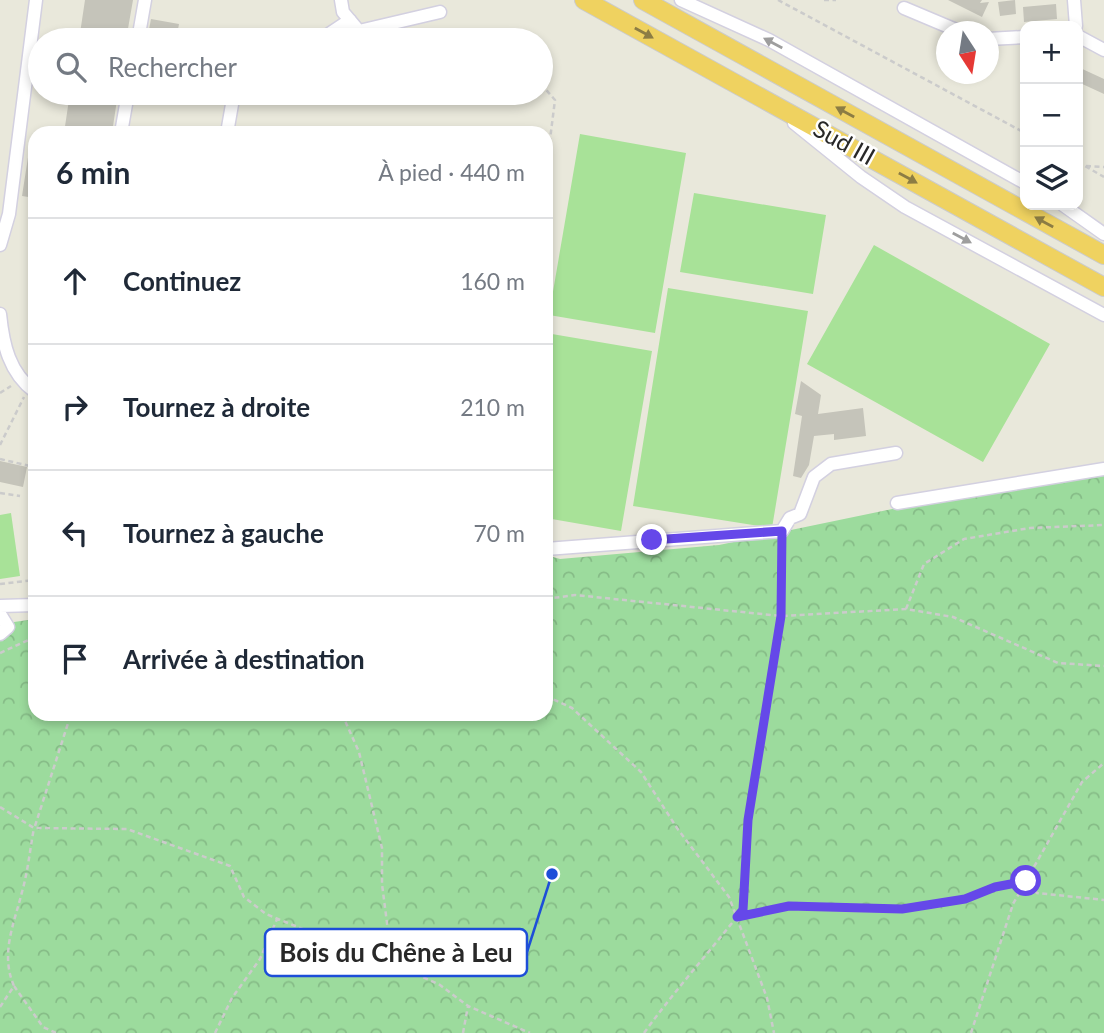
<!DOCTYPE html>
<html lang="fr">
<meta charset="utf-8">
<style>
:root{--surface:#fff;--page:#f2f2f3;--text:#1f2937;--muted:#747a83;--line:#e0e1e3}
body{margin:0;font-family:Lato,sans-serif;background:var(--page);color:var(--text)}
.controls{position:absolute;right:21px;top:21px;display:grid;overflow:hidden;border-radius:14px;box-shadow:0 4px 10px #0003}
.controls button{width:63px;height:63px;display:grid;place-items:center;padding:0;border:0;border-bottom:2px solid var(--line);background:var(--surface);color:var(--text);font:35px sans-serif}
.compass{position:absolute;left:936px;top:21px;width:63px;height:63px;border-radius:50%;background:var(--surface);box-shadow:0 4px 10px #0003;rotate:168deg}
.stop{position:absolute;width:21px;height:21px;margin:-16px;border:5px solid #6548e9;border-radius:50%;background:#fff}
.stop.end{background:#6548e9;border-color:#fff;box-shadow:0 2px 7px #0008}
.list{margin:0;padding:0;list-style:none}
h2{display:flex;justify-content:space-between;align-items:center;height:91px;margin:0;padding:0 28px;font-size:30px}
h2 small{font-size:23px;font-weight:400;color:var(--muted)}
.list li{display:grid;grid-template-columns:46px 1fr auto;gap:21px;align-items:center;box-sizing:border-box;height:126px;padding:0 28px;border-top:2px solid var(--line)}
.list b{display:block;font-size:26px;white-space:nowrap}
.list em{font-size:23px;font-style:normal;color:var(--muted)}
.icon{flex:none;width:38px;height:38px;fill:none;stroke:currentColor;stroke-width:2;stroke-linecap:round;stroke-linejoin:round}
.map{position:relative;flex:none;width:1104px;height:1033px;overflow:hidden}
.search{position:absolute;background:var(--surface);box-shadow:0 4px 10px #0003;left:28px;top:28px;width:525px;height:77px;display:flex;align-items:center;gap:18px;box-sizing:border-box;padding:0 24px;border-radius:38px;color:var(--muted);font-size:26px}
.panel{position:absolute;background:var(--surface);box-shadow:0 4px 10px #0003;left:28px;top:126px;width:525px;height:595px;border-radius:21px}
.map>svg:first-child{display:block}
</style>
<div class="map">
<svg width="1104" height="1033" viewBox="0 0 1104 1033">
<defs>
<pattern id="forest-crowns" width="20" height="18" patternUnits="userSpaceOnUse" patternTransform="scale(1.75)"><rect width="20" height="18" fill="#9cdb9d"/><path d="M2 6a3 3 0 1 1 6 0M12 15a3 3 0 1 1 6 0" fill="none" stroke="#86bc87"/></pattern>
</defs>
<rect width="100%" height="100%" fill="#e9e8db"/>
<path fill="url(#forest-crowns)" d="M1104,465V1033H0V624L35,619V714H546V555L560,559L719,545Z"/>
<path fill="#a8e298" d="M580,134L686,153L655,333L549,315Z
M694,193L826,215L813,294L680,272Z
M874,245L1050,344L983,462L807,364Z
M668,288L808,311L772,528L633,506Z
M546,333L652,351L621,531L546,518Z
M11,513L20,576L0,579V515Z"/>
<path fill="#c5c4ba" d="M85,0H133L126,40H79Z
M948,0H982L980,3L989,2L982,17Z
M1015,0L1016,14L1000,16L998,2Z
M1056,4L1057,19L1024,22L1023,7Z
M151,19L179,24L176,40H147Z
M1078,67L1104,79V94L1078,82Z
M70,93H118L112,133H64Z
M29,151H35V198L22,196Z
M801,381L821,395L818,414L863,408L866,436L834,440V434L814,436L809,465L801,478L793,476L802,416L795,414Z
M0,461L27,467L23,487L0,482Z"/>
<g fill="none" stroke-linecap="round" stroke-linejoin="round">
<g stroke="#d3d0e0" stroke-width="15">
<path id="minor" d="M341,0L343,12L359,31L440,12
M681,0L769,40L1025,183
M1074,0L1076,26
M904,8L961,32
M1078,36L1104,50
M988,39L1025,37
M138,40L145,0
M253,40L326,36L350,20
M794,123L861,177L905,207L1104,315
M121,133L128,93
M227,133L234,93
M1063,205L1104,234
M0,245L9,214L36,0
M0,314C3,344 9,373 35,392
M897,503L1104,469
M546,549L782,531L790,518L800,514L814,477L831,464L896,453
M0,606L35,605
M0,614L8,627L0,634"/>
</g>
<g stroke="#cbcbcb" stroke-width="20">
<path id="highway" d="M584,0L1104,287
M643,0L1104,255"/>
</g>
<path stroke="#cbcbcb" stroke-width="2.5" stroke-dasharray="5 3.5" stroke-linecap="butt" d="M778,0L1025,133
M824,0H836
M541,84L555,100L546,171
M1078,162L1104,177
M1086,166L1104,167
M0,393L11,386
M0,445L24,397
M0,459L30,466
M0,493L20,496
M0,584L35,580
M546,599L575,595L781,616L906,609L953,617L1058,663L1104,666
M906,609L924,564L964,539L1030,528L1104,525
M0,653L35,637
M546,696L572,708L641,772L677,828L729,897L767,998L774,1033
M342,714L359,752L382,848V884L392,962
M0,807L34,828L127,829L230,866L244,897L266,914L305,930L346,935L392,963L440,985L468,1006L530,1033
M35,826L71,714
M737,917L743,910L748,820L781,616L782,541
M737,917L790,906L902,909L965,899L995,887L1026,882L1037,893L1104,900
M14,986L43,1027L56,1033
M0,1007L14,986C0,954 14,924 22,892C28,871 30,849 34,828
M215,1033L232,998L260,959L277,919
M463,1033L468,1006
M644,1033C673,993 705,957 736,918
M971,1033L1013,904L1082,782L1104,763"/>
<use href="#minor" stroke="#fff" stroke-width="12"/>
<use href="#highway" stroke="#efd260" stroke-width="18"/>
</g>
<defs><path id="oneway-solid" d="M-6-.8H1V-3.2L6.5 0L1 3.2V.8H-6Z" transform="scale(1.75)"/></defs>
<g fill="#8c7d44">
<use href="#oneway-solid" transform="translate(644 33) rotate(29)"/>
<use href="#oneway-solid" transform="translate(845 112) rotate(-151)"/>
<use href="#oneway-solid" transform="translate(908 178) rotate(29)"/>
<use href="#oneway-solid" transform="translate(1044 222) rotate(-151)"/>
</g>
<g fill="#9e9e9e">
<use href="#oneway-solid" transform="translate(773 43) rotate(-152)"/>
<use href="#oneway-solid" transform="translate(962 238) rotate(28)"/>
</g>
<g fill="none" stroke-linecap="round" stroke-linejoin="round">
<path stroke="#6548e9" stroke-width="9" d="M652,540L782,531L781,616L748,820L743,910L737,917L789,906L902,909L965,899L995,887L1026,881"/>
</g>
<g text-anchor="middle" stroke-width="5" stroke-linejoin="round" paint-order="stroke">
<g font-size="24" fill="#282828" stroke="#fff">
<text transform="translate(844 143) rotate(29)" y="8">Sud III</text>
</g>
</g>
<path fill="none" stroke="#1d4ed8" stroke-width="2.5" d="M552 874L527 952"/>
<circle fill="#1d4ed8" stroke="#fff" stroke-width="2.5" cx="552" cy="874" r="7"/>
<rect fill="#fff" stroke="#1d4ed8" stroke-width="2.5" x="265" y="929" width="262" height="47" rx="7"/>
<g font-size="26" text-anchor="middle" font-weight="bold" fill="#282828">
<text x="396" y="962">Bois du Chêne à Leu</text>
</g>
</svg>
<div class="controls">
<button>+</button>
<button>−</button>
<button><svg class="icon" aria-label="layers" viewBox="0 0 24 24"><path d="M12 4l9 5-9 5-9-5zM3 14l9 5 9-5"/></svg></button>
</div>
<svg class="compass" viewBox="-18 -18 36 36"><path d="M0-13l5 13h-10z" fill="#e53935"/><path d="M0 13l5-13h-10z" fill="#747a83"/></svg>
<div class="stop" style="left:1026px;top:881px"></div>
<div class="stop end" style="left:652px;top:540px"></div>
<div class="search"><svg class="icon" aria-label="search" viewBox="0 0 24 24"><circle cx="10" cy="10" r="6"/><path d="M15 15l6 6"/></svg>Rechercher</div>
<section class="panel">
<h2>6 min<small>À pied · 440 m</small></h2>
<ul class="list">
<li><svg class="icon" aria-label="ahead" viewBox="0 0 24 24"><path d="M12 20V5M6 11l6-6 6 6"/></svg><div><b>Continuez</b></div><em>160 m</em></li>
<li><svg class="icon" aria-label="right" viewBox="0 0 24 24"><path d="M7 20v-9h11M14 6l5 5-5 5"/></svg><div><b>Tournez à droite</b></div><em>210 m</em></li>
<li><svg class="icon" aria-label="left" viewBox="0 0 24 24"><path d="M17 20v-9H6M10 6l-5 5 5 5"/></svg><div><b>Tournez à gauche</b></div><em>70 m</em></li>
<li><svg class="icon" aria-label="arrive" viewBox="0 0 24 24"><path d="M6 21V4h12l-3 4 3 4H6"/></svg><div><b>Arrivée à destination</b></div></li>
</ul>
</section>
</div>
